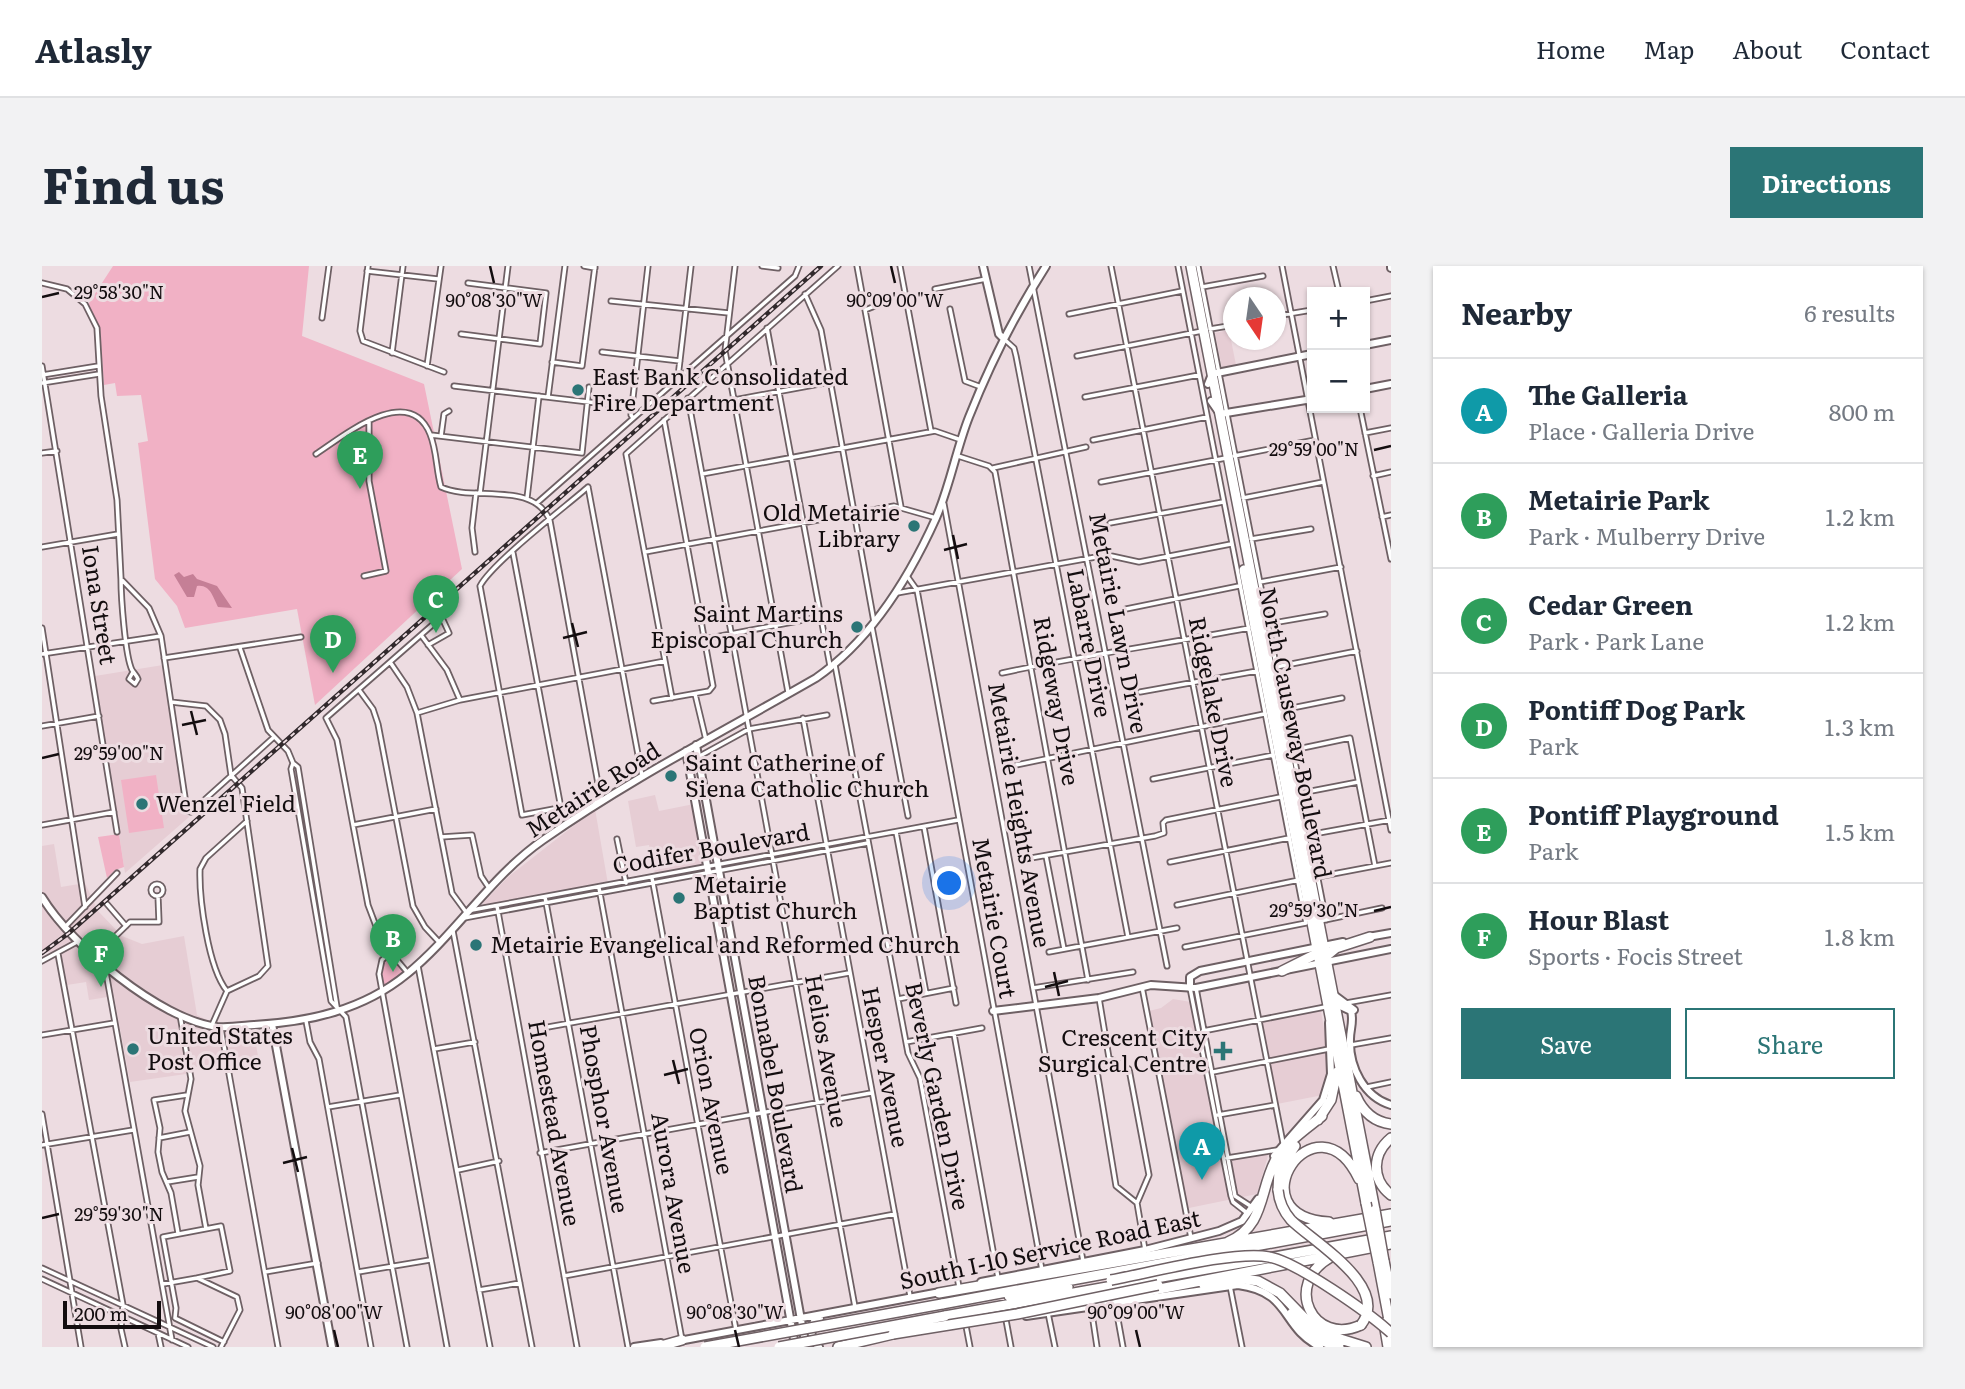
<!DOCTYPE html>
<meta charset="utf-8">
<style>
:root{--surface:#fff;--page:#f2f2f3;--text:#1f2937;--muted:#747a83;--line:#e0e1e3;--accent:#2b7576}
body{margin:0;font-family:Literata,serif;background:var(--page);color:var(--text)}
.controls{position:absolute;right:21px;top:21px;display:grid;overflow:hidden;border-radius:0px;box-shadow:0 2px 5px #0004}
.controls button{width:63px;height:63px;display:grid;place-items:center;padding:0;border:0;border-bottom:2px solid var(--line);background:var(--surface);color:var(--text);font:35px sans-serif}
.compass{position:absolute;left:1181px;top:21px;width:63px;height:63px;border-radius:50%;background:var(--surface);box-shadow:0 2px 5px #0004;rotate:167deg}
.scale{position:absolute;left:21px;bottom:18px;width:98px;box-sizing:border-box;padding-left:7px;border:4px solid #130d0f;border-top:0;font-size:19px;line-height:24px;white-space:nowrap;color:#130d0f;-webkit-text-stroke:5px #eddce1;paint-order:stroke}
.you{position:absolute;left:908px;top:618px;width:24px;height:24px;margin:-18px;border:5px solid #fff;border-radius:50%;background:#1a73e8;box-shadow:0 0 0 10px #1a73e833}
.badge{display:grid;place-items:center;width:46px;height:46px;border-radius:50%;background:var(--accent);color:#fff;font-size:23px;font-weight:700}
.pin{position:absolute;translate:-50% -58px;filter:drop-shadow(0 2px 4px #0008)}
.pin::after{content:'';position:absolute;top:37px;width:24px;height:21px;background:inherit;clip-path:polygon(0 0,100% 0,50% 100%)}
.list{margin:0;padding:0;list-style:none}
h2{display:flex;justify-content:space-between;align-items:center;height:91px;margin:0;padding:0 28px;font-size:30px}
h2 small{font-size:23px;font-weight:400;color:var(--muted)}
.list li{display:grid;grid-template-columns:46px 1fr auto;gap:21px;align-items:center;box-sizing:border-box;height:105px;padding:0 28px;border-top:2px solid var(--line)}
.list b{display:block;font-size:26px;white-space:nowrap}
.list p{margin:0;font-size:23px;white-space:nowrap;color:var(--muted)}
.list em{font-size:23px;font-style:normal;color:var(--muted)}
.actions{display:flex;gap:14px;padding:21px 28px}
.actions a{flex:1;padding:16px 0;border:2px solid var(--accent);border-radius:0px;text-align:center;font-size:24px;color:var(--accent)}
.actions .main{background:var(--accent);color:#fff}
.map{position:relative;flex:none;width:1349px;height:1081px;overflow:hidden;border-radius:0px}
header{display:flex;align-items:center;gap:42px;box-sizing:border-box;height:98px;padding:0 35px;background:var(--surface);border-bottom:2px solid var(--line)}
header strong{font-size:33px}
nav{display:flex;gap:38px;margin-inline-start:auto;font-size:24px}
.intro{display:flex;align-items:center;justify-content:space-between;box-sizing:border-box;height:168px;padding:0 42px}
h1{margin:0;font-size:49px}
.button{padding:18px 32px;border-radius:0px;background:var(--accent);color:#fff;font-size:24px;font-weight:700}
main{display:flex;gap:42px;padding:0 42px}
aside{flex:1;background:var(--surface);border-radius:0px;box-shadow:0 2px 5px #0004}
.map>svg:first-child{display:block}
</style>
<header>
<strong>Atlasly</strong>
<nav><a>Home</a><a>Map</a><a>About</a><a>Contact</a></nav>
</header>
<div class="intro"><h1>Find us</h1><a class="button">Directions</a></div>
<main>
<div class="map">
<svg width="1349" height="1081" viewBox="0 0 1349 1081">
<rect width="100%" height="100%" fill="#eddce1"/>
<path fill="#e6cdd4" d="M1187,64L1194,99L1180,102L1173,67Z
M121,399L144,547L147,551L83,607L53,410Z
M613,529L617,545L652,538L663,599L613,608L607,579L594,581L586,535Z
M553,543L566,618L442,640L441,637L466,611Z
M12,578L19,621L43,617L56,645L80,670L100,678L142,670L155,749L173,758L210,757L216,790L144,803V808L88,816L72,730L47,734L44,716L25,719L19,688L0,685V580Z
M1131,733L1149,736L1182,894L1227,886L1215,928L1142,943L1128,876L1131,869L1107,745L1119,742Z
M1279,745L1288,798L1286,817L1281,829L1235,838L1220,756Z"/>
<path fill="#f1b1c5" d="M71,0H267L260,70L382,118L420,303L273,439L255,343L143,362L135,340L113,313L96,177L106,175L99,129L75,130L73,117L62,119L58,66L45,40Z
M114,509L122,562L87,567L79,514Z
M77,568L82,601L73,604L65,612L56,571Z
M348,687L367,707L340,724V694Z"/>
<path fill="#c57f96" d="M137,306L142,311L151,308L155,313L175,320L190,342L176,341C171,331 168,318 155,320L152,331H145L132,309Z"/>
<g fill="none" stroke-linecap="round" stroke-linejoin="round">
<g stroke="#6e6064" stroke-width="7">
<path id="street" d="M326,0L318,65L321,75L402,106
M542,0L553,2
M693,0L683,85L746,426
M720,0L736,2
M815,0L859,241
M858,0L889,165
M987,0L1125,700
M1069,0L1241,877
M1136,0L1264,657L1143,681
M1156,0L1284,654
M1240,0L1349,564
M1291,0L1297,26
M325,5L396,13
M0,17L25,23L43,38L55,62L59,130L75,234L79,313L107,342L119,370L145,545L149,546L232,471
M1160,21L1221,10
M893,23L944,13
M763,28L779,64L832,356
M569,35L687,47
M1323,35L1349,30
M908,43L923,115L939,121
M823,44L863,28
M1027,48L1140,25
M1234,50L1270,44
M280,52L287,0
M725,62L788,400
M1168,63L1192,59
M419,68L498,78L504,27L426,17
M962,73L972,82L974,90L1086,671
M560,86L638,95
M350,87L361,0
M1035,90L1160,65
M510,96L540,100L553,0
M0,100L75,566
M385,100L399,0
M0,109L56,100
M636,111L649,0
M0,117L57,108
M412,120L589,141
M506,131L523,0
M1043,131L1157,109
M646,132L813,1041
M692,134L788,116
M1318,142L1349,293
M591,152L589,149L606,0
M1323,167L1349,162
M389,169L540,187
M399,170L402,148L407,145
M1051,174L1165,151
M0,187L15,185
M540,187L547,121
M274,188C301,170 367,116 388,168C395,185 394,204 399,221C431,236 492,214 508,255L559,534L480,549L438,320C450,297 523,241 546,221
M916,190L947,200L953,206L1046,714
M1192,190L1273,174
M951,202L1044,181
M660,208L893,165L919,174
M1331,210L1349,206
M1059,216L1184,192
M546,221L600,510
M438,227L466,0
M485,232L497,130
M1201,232L1281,216
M495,237L753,10L757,0
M902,238L1041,995
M1340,251L1349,249
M1068,257L1181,236
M1209,273L1269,263
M0,281L76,268
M433,286L430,262L434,227
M603,286L852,240L894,252
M471,287L519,542
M322,310L344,305L327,215V156
M865,310L875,324L1000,1004
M79,313C79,330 83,390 90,404C92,407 95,410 96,413L93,418L87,413L91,406
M1218,316L1299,301
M855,327L1065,289L1097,296L1189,278
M1084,343L1197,320
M1225,358L1283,348
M830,361L866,550
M0,362L43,641
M379,369L405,404L418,434
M621,381L777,351
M198,382L226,464L246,485L251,497
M0,388L119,370
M122,392L259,371
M348,396L365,421L375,447L410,627L424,646
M793,399L866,787L878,812L917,1021
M1234,401L1315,385
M960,407C1042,389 1124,378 1207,362
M317,424L331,443L336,458L371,640L383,661L397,676
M1098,426L1215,405
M653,428L664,474
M630,432L584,188L796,0
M611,435L667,425L671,420L622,154
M129,436L164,440L178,454L183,468L189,509L200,522L226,700L217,710L185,725
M1240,444L1300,432
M375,447L418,434L623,395
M761,452L868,1030
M0,460L57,450
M1251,484L1308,472L1333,600
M646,493L656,491L707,463L785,449
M974,499L1222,448
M1111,513L1231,489
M1259,527L1316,516
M0,559L72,546
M311,559L394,543
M882,561L914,737
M854,566L884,727
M1266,569L1348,554
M399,571L430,569L439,610L447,622
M575,573L584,617
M1004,590L1022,683
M989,592L1113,570L1122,567L1121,557L1124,554L1238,531
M1128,596L1247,572
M1275,611L1349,597
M610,612L694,1064
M109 624a6 6 0 1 1 12 0a6 6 0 1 1-12 0Z
M557,622L640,1074
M503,631L586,1081
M65,638L84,660
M1135,639L1257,614
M455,640L535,1081
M430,644L916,554
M422,652L826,577
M1278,655L1340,642
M23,661L75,607
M411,665L490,1081
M1007,686L1135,662
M348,687L340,694L337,708L405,1081
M16,688L81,1039L79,1063L83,1081
M52,691L88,656H117L116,630
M0,695L35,676
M376,700L448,1081
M63,701L130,1074
M365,706L340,676L326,639L295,474L284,452L396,354H401L407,367L386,379
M1100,721L1149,972
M991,722L1091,706
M1148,722L1189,930L1191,936L1205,947
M1154,722L1193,930L1210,941
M185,725C166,702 157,632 158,603L164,592L205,555
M1057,732L1067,792
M856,733L912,722
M1304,737L1349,729
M295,741L256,501L251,497L249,503L289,735L304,751L365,1081
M138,749L149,813L143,845L158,900L156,919L164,963
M264,755L268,776L277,793L329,1081
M170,759L185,725
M506,761L807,707
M179,763L236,1081
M1161,765L1283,741
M912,768L956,1012
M0,769L72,757
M864,776L940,762
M1309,779L1349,772
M392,783L433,776
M1067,792L1055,805L1074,920L1095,937
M1067,792L1087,803L1107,909L1095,937
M1171,806L1287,783
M1325,821L1349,816
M286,841L358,829
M0,848L39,1081
M1176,849L1233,839
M117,872L148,866
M0,879L91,864
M498,887L829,827
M1185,892L1235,884
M416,904L457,895
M125,916L156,911
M1095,937L1103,984
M136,967L129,927L120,906L116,886L118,862L112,834L145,829
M0,1002L171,1081
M223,1006L276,997
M316,1006L388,994
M522,1010L853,948
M155,1012L188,1005L179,960L121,971L134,1042L133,1052L182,1076
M0,1013L146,1081
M121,1018L155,1012L195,1031L198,1044L179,1081
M1188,1020L1200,1081
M437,1024L478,1017
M1073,1037L1081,1081
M1049,1041L1055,1081
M1006,1047L1013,1081
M964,1054L969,1081
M924,1060L928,1081
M116,1067L119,1081"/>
</g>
<g stroke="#6e6064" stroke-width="10">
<path id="secondary" d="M941,0L957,68L962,73
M1349,0V2
M1323,79L1349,74
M1166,118L1170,108L1270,88
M1323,123L1349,118
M1169,135L1178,148L1270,133
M654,479L764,1081
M644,485L753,1079
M0,631C29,679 117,753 175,761C187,762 200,760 212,759C267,756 321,744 365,708C414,668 449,610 501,574C588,513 682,465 774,412C829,374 867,312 894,252C908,220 914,184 927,151C948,98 973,48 1004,0
M1326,671L1349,667
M1148,722V711L1158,705L1301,676
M1292,729L1312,744
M1294,738L1309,745C1312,756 1308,763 1308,773C1307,801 1322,831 1349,839
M951,745L1057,732L1109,719L1154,722L1349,683
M230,758L290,1081
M1232,890L1281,834L1289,808L1287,757
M939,1016L1103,984L1177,965L1200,955L1216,933
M984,1050L1196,1019C1250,1026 1238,1061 1278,1081
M637,1075L898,1026
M592,1081L619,1077
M777,1081C768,1074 768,1063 773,1053L778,1052"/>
</g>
<g stroke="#6e6064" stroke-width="12">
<path id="highway" d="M1149,0L1333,944
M1202,304L1324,937
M1283,691L1294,682L1328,671
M1240,705L1278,686
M1314,830C1321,846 1332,856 1349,858
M1276,854L1289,834L1295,806
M1349,872C1330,888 1329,913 1349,929
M1236,924L1237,904L1253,880
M1287,956C1190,950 1274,824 1317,913
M1186,976C1223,960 1217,926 1233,895C1243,877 1264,863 1280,850
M1289,991C1240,1018 1271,1081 1319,1059
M1342,995L1349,1028
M1336,996L1349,1065
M1162,1019L1202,1013L1216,1015L1238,1027L1276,1066L1324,1081
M897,1027L1349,948
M967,1030L1026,1021
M1076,1031L1349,978
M900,1038L1349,955
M1250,1047L1272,1072L1297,1081
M903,1050L1349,970
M1342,1057L1346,1081
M615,1081L640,1074
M796,1081L851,1068"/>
</g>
<use href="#street" stroke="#fff" stroke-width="3.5"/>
<use href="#secondary" stroke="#fff" stroke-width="6"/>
<use href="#highway" stroke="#fff" stroke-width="9"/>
<g stroke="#31292c" stroke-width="4.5">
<path id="rail" d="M0,687L27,667L779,0"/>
</g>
<use href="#rail" stroke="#eddce1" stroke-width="2" stroke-dasharray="5" stroke-linecap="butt"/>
<g stroke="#6e6064" stroke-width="12" stroke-linecap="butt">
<path id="highway-bridge" d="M1236,924C1237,935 1242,946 1249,954C1271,976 1349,1020 1319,1059
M1324,937L1336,996
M1333,944L1342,995
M1069,1014C1107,1007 1194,984 1227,991C1255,996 1327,1047 1349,1067
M851,1068L975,1048L1116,1019
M663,1081L900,1038
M737,1081L903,1050"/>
</g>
<use href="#highway-bridge" stroke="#fff" stroke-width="9"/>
</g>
<path fill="none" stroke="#130d0f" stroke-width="2.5" d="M448,0L452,17M849,0L853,17M0,31L17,27M1332,184L1349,180M911,269L916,293M902,284L925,278M530,357L536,381M521,372L545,366M149,445L155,469M140,459L164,454M0,492L17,488M1332,645L1349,641M1012,706L1017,730M1003,721L1026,715M631,794L637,818M622,809L646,803M250,882L256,906M241,897L265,891M0,952L17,948M292,1064L296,1081M693,1064L697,1081M1094,1064L1098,1081"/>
<g fill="#2b7576" stroke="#eddce1" stroke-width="2.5">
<circle cx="536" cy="124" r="7"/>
<circle cx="872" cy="260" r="7"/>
<circle cx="815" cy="361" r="7"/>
<circle cx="629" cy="510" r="7"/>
<circle cx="100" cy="538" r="7"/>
<circle cx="637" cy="632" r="7"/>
<circle cx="434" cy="679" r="7"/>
<circle cx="91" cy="783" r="7"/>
<path d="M1177.5 774.5h7v7h7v7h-7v7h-7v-7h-7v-7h7z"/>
</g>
<g text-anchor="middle" stroke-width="6" stroke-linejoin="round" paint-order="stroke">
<g font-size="23" fill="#130d0f" stroke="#eddce1" text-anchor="start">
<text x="550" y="119">East Bank Consolidated<tspan x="550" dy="26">Fire Department</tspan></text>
<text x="858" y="255" text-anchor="end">Old Metairie<tspan x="858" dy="26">Library</tspan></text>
<text x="801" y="356" text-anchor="end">Saint Martins<tspan x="801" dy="26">Episcopal Church</tspan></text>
<text x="643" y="505">Saint Catherine of<tspan x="643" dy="26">Siena Catholic Church</tspan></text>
<text x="114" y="546">Wenzel Field</text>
<text x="651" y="627">Metairie<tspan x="651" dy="26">Baptist Church</tspan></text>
<text x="448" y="687">Metairie Evangelical and Reformed Church</text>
<text x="105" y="778">United States<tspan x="105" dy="26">Post Office</tspan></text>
<text x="1165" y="780" text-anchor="end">Crescent City<tspan x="1165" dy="26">Surgical Centre</tspan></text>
</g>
<g font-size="23" fill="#130d0f" stroke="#eddce1">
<text transform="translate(57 339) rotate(81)" y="8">Iona Street</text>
<text transform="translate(1076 357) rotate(79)" y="8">Metairie Lawn Drive</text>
<text transform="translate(1047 377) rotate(79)" y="8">Labarre Drive</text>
<text transform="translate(1014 435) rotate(80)" y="8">Ridgeway Drive</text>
<text transform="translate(1171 436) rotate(79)" y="8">Ridgelake Drive</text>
<text transform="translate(1253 467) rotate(79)" y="8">North Causeway Boulevard</text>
<text transform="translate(551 524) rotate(-33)" y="8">Metairie Road</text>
<text transform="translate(977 549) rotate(80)" y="8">Metairie Heights Avenue</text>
<text transform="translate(669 583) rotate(-10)" y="8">Codifer Boulevard</text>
<text transform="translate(952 652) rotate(80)" y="8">Metairie Court</text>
<text transform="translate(784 785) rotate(80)" y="8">Helios Avenue</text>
<text transform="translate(843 801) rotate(79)" y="8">Hesper Avenue</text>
<text transform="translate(733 818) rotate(80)" y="8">Bonnabel Boulevard</text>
<text transform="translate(895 830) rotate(78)" y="8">Beverly Garden Drive</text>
<text transform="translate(669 835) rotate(79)" y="8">Orion Avenue</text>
<text transform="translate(562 853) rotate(80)" y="8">Phosphor Avenue</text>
<text transform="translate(512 857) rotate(80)" y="8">Homestead Avenue</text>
<text transform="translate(631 927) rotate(80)" y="8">Aurora Avenue</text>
<text transform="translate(1008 984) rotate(-12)" y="8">South I-10 Service Road East</text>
</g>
</g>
<g font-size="18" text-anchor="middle" fill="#130d0f" stroke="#eddce1" stroke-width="6" stroke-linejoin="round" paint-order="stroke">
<text x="77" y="33">29°58'30"N</text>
<text x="452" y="41">90°08'30"W</text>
<text x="853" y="41">90°09'00"W</text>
<text x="1272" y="190">29°59'00"N</text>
<text x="77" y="494">29°59'00"N</text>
<text x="1272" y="651">29°59'30"N</text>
<text x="77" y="955">29°59'30"N</text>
<text x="292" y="1053">90°08'00"W</text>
<text x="693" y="1053">90°08'30"W</text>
<text x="1094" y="1053">90°09'00"W</text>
</g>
</svg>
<div class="controls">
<button>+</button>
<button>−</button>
</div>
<svg class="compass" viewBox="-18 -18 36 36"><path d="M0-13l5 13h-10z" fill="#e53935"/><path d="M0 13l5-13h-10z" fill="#747a83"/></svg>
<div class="scale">200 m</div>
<div class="you"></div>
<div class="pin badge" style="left:1160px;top:914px;background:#0f9aa8">A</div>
<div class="pin badge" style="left:351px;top:706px;background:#2e9e5b">B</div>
<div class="pin badge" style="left:394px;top:367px;background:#2e9e5b">C</div>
<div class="pin badge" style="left:291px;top:407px;background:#2e9e5b">D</div>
<div class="pin badge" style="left:318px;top:223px;background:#2e9e5b">E</div>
<div class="pin badge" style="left:59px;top:721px;background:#2e9e5b">F</div>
</div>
<aside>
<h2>Nearby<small>6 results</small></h2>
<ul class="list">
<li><span class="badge" style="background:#0f9aa8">A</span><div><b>The Galleria</b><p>Place · Galleria Drive</p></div><em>800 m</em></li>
<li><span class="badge" style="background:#2e9e5b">B</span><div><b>Metairie Park</b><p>Park · Mulberry Drive</p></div><em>1.2 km</em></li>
<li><span class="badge" style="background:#2e9e5b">C</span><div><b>Cedar Green</b><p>Park · Park Lane</p></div><em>1.2 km</em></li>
<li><span class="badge" style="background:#2e9e5b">D</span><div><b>Pontiff Dog Park</b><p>Park</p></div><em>1.3 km</em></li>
<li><span class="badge" style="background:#2e9e5b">E</span><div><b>Pontiff Playground</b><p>Park</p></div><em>1.5 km</em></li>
<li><span class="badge" style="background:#2e9e5b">F</span><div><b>Hour Blast</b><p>Sports · Focis Street</p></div><em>1.8 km</em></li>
</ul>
<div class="actions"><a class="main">Save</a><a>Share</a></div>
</aside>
</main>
